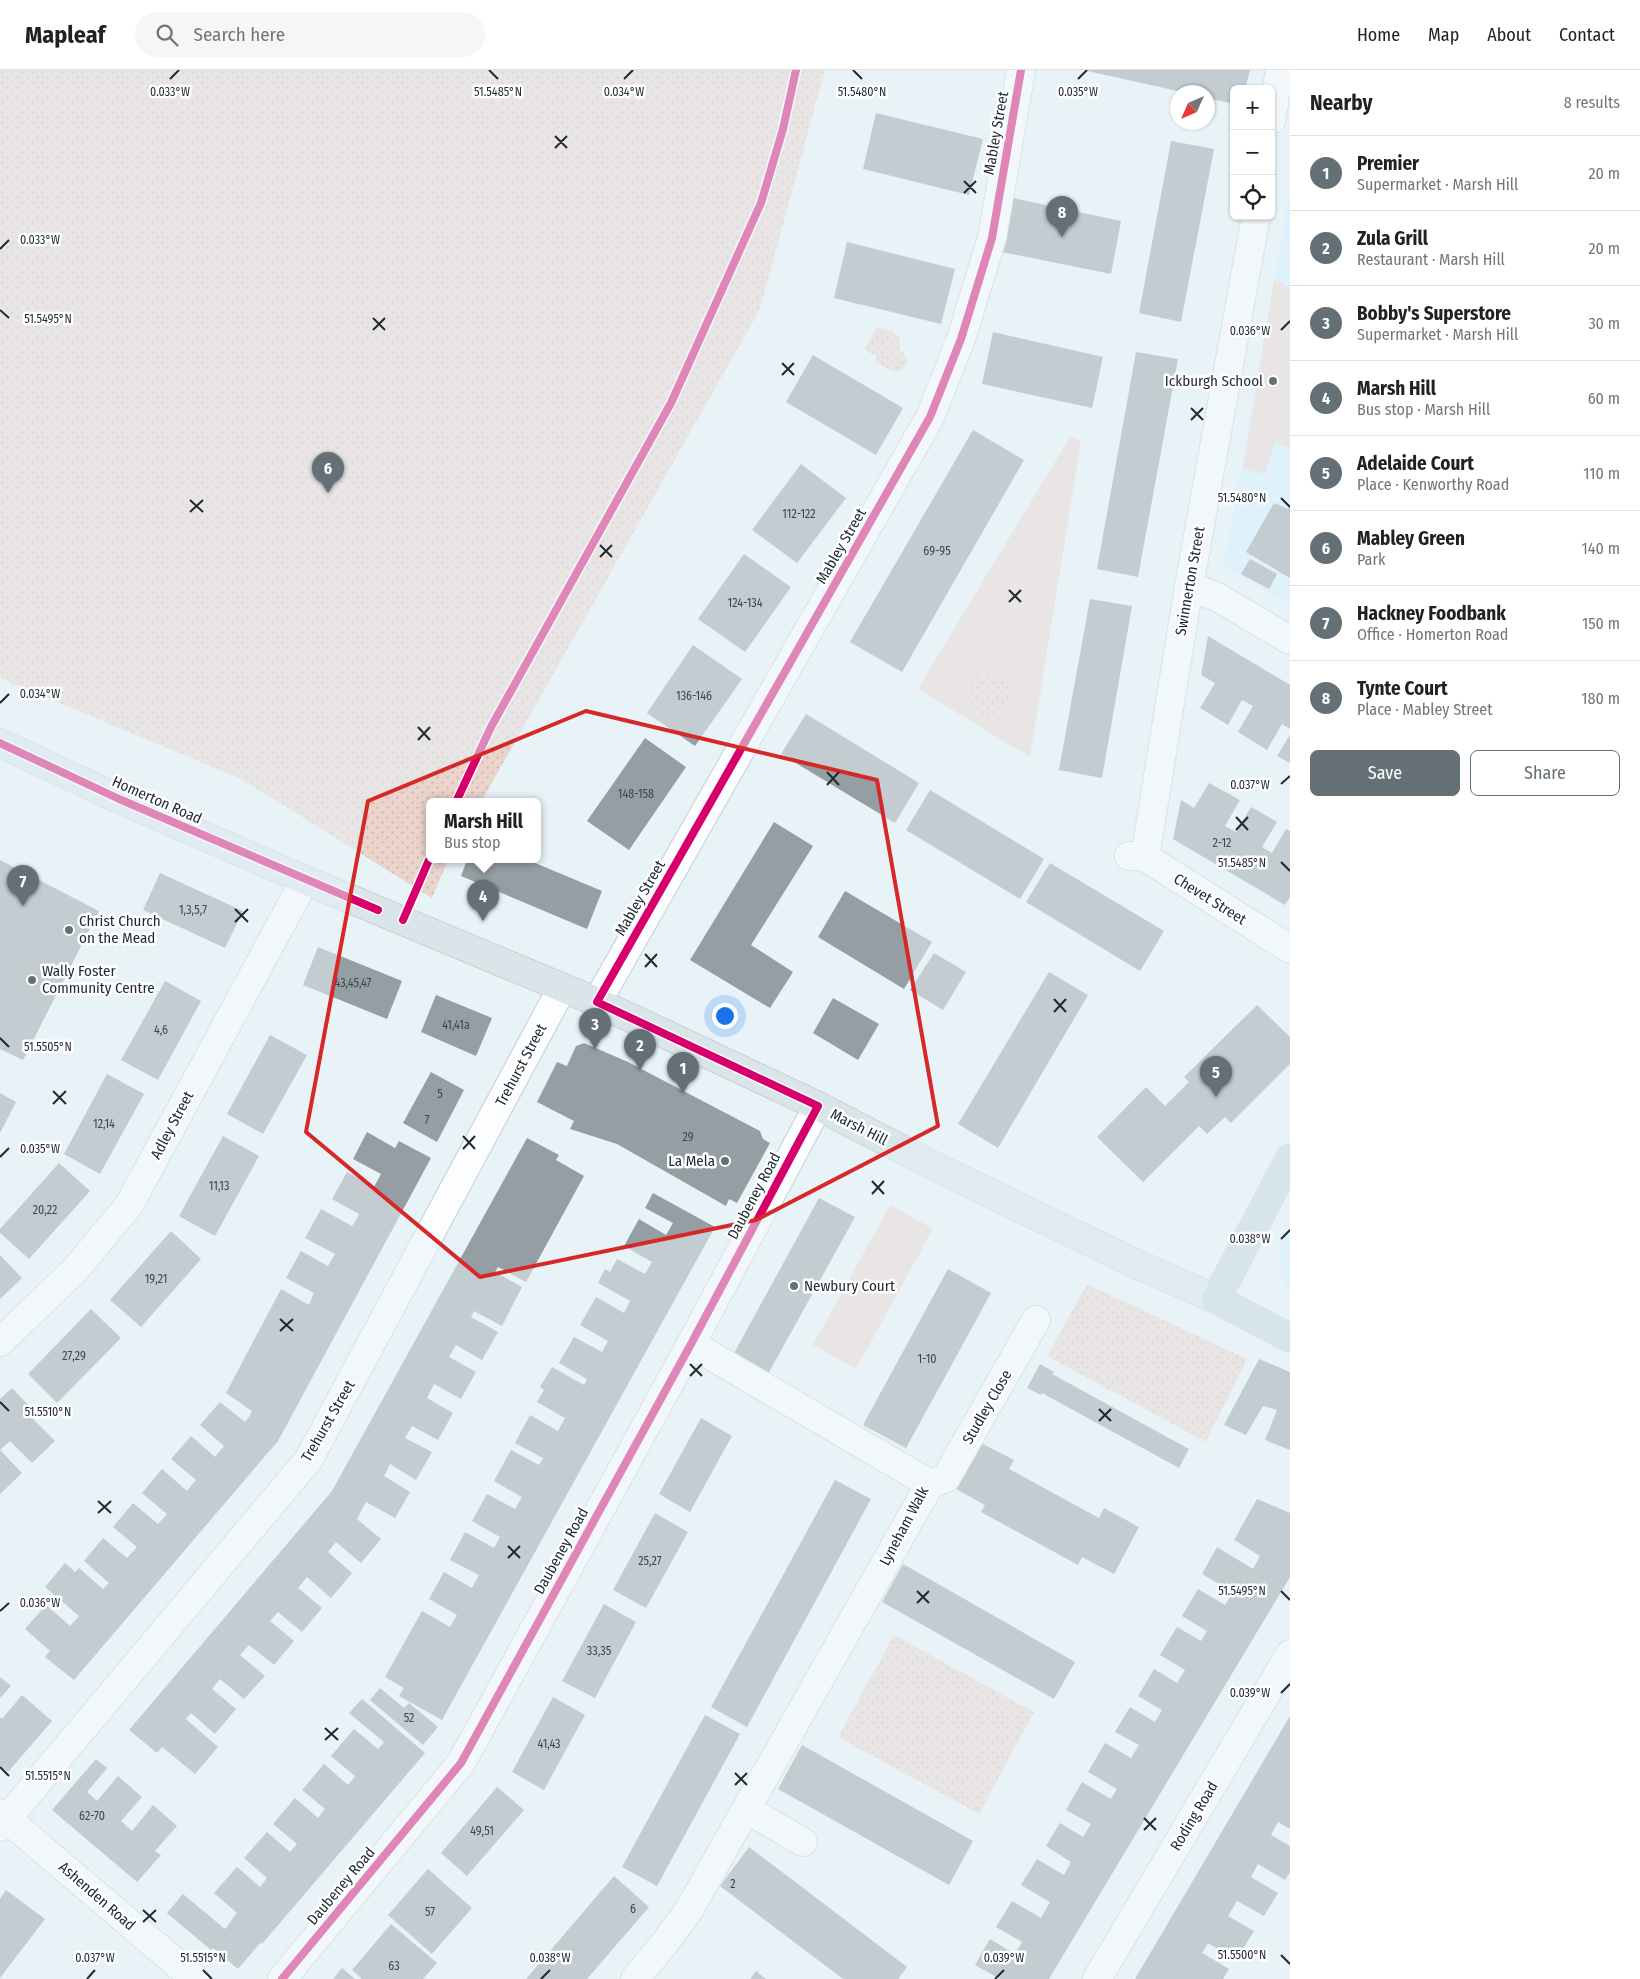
<!DOCTYPE html>
<meta charset="utf-8">
<style>
:root{--surface:#fff;--page:#f6f6f6;--text:#202124;--muted:#757577;--line:#e0e0e0;--accent:#657076}
body{margin:0;font-family:"Fira Sans Condensed",sans-serif;background:var(--page);color:var(--text)}
.controls{position:absolute;right:15px;top:15px;display:grid;overflow:hidden;border-radius:8px;box-shadow:0 1px 4px #0004}
.controls button{width:45px;height:45px;display:grid;place-items:center;padding:0;border:0;border-bottom:1px solid var(--line);background:var(--surface);color:var(--text);font:25px sans-serif}
.compass{position:absolute;left:1170px;top:15px;width:45px;height:45px;border-radius:50%;background:var(--surface);box-shadow:0 1px 4px #0004;rotate:225deg}
.you{position:absolute;left:724px;top:945px;width:18px;height:18px;margin:-12px;border:4px solid #fff;border-radius:50%;background:#1a73e8;box-shadow:0 0 0 8px #1a73e833}
.badge{display:grid;place-items:center;width:32px;height:32px;border-radius:50%;background:var(--accent);color:#fff;font-size:16px;font-weight:700}
.pin{position:absolute;translate:-50% -41px;filter:drop-shadow(0 1px 2px #0008)}
.pin::after{content:'';position:absolute;top:26px;width:18px;height:15px;background:inherit;clip-path:polygon(0 0,100% 0,50% 100%)}
.popup{position:absolute;left:426px;top:728px;width:115px;height:65px;box-sizing:border-box;display:grid;place-content:center;border-radius:8px;background:var(--surface);filter:drop-shadow(0 1px 4px #0005);font-size:16px;white-space:nowrap;color:var(--muted)}
.popup b{font-size:19px;color:var(--text)}
.popup::after{content:'';position:absolute;left:50%;top:100%;margin-left:-10px;border:10px solid transparent;border-top-color:var(--surface)}
.list{margin:0;padding:0;list-style:none}
h2{display:flex;justify-content:space-between;align-items:center;height:65px;margin:0;padding:0 20px;font-size:21px}
h2 small{font-size:16px;font-weight:400;color:var(--muted)}
.list li{display:grid;grid-template-columns:32px 1fr auto;gap:15px;align-items:center;box-sizing:border-box;height:75px;padding:0 20px;border-top:1px solid var(--line)}
.list b{display:block;font-size:19px;white-space:nowrap}
.list p{margin:0;font-size:16px;white-space:nowrap;color:var(--muted)}
.list em{font-size:16px;font-style:normal;color:var(--muted)}
.actions{display:flex;gap:10px;padding:15px 20px}
.actions a{flex:1;padding:11px 0;border:1px solid var(--accent);border-radius:8px;text-align:center;font-size:18px;color:var(--accent)}
.actions .main{background:var(--accent);color:#fff}
.icon{flex:none;width:28px;height:28px;fill:none;stroke:currentColor;stroke-width:2;stroke-linecap:round;stroke-linejoin:round}
.map{position:relative;flex:none;width:1290px;height:1909px;overflow:hidden}
header{display:flex;align-items:center;gap:30px;box-sizing:border-box;height:70px;padding:0 25px;background:var(--surface);border-bottom:1px solid var(--line)}
header strong{font-size:24px}
nav{display:flex;gap:28px;margin-inline-start:auto;font-size:18px}
.search{width:350px;height:45px;background:var(--page);display:flex;align-items:center;gap:12px;box-sizing:border-box;padding:0 18px;border-radius:28px;color:var(--muted);font-size:19px}
main{display:flex}
aside{flex:1;background:var(--surface)}
.map>svg:first-child{display:block}
</style>
<header>
<strong>Mapleaf</strong>
<div class="search"><svg class="icon" aria-label="search" viewBox="0 0 24 24"><circle cx="10" cy="10" r="6"/><path d="M15 15l6 6"/></svg>Search here</div>
<nav><a>Home</a><a>Map</a><a>About</a><a>Contact</a></nav>
</header>
<main>
<div class="map">
<svg width="1290" height="1909" viewBox="0 0 1290 1909">
<defs>
<pattern id="park-dots" width="8" height="8" patternUnits="userSpaceOnUse" patternTransform="scale(1.25)"><rect width="8" height="8" fill="#ebd4cc"/><path d="M2 2h.1M6 6h.1" fill="none" stroke="#c9b6b0" stroke-width="1.8" stroke-linecap="round"/></pattern>
</defs>
<rect width="100%" height="100%" fill="#e8f3f8"/>
<path fill="#d4effc" d="M1289,126L1290,127V535L1224,496Z
M1290,1157V1222L1282,1208L1279,1194V1177Z"/>
<path fill="#ebd4cc" d="M1274,209L1290,218V378L1275,372L1265,404L1243,399Z
M1070,367L1081,371L1030,687L918,619Z
M890,1135L933,1159L856,1299L813,1275Z"/>
<path fill="url(#park-dots)" d="M0,0H825L760,239L481,732H429V790H448L432,828L241,709L0,608Z
M877,257L891,261L900,268V279L905,285L907,292L903,300L893,302L874,291L877,287L864,279Z
M990,602L1007,611L1012,626L1003,643L988,649L971,639L967,623L974,608Z
M1087,1214L1247,1289L1206,1372L1047,1286Z
M894,1565L1034,1642L979,1744L838,1667Z"/>
<path fill="#949ea3" d="M1083,0H1250L1245,19H1234V34L1208,28V22H1182Z
M876,43L983,69L969,125L863,99Z
M1171,71L1214,79L1181,252L1139,243Z
M1013,128L1121,151L1111,204L1002,182Z
M847,172L955,199L941,254L834,228Z
M993,262L1103,287L1092,338L982,314Z
M1136,282L1178,289L1138,507L1097,499Z
M813,285L903,338L876,385L786,332Z
M973,360L1024,390L902,602L850,572Z
M801,394L846,428L797,493L752,460Z
M1274,433L1288,439L1290,434V508L1246,482Z
M744,484L791,517L745,582L698,549Z
M1250,489L1277,504L1269,519L1241,504Z
M1090,529L1132,536L1102,708L1059,700Z
M1208,566L1290,615V659L1282,654L1267,680L1238,662L1253,636L1242,630L1228,655L1200,638L1215,613L1201,605Z
M693,575L742,609L695,676L647,643Z
M806,644L919,713L895,753L781,684Z
M1290,665V693L1277,686Z
M645,668L686,697L629,780L587,751Z
M1209,713L1240,730L1225,756L1236,762L1251,737L1277,752L1262,777L1272,783L1286,759L1290,761V827L1285,835L1173,769L1181,730L1194,738Z
M930,720L1044,789L1020,829L906,760Z
M774,752L813,776L751,875L793,902L770,938L690,890Z
M0,790L99,841L23,990L0,979Z
M467,790H528L602,821L587,859L461,806Z
M1050,793L1164,861L1140,901L1026,832Z
M160,803L243,841L225,878L143,840Z
M845,821L932,872L904,919L818,867Z
M318,877L402,911L387,949L303,915Z
M934,883L966,902L943,940L910,920Z
M1049,902L1088,925L998,1078L958,1054Z
M165,911L201,931L158,1010L121,990Z
M436,925L492,948L476,986L421,962Z
M833,928L879,954L858,990L813,963Z
M1257,935L1290,967V994L1231,1053L1225,1047L1207,1064L1199,1056L1143,1112L1097,1067L1146,1017L1165,1036L1189,1012L1184,1007Z
M270,965L307,985L263,1064L227,1044Z
M584,973L628,992L760,1061L763,1069L770,1073L737,1133L729,1129L726,1136L617,1074L570,1059L574,1051L537,1032L557,992L567,996L576,976Z
M431,1002L464,1020L437,1072L403,1053Z
M107,1004L144,1024L100,1104L64,1084Z
M0,1023L16,1032L0,1063Z
M367,1062L395,1078L399,1071L431,1088L278,1371L74,1610L45,1587L50,1581L25,1559L46,1535L70,1556L79,1546L45,1517L65,1493L75,1502L79,1498L103,1519L109,1513L84,1491L103,1468L127,1488L137,1477L113,1457L133,1433L158,1454L167,1444L142,1423L162,1399L187,1421L196,1410L171,1389L191,1366L215,1387L224,1376L200,1355L220,1332L245,1352L249,1347L252,1341L226,1323L281,1219L309,1235L314,1223L286,1208L301,1181L328,1196L335,1184L305,1168L321,1139L352,1156L356,1150L359,1144L332,1129L347,1102L374,1117L381,1104L353,1089Z
M223,1066L259,1086L215,1166L179,1146Z
M527,1068L559,1085L556,1090L584,1106L526,1212L498,1197L495,1202L522,1217L502,1256L474,1241L471,1247L498,1262L482,1290L456,1275L449,1287L476,1302L461,1329L434,1314L427,1328L453,1343L438,1370L412,1356L405,1368L432,1382L416,1410L390,1394L384,1406L410,1422L395,1448L366,1432L357,1449L381,1469L361,1493L336,1472L328,1482L352,1503L331,1528L307,1507L298,1518L322,1538L302,1562L278,1542L270,1551L294,1571L274,1595L249,1575L240,1585L265,1606L244,1629L220,1609L212,1619L236,1639L215,1664L191,1643L186,1649L218,1677L195,1704L162,1677L157,1683L129,1660L332,1421Z
M59,1093L90,1121L29,1189L0,1163V1159Z
M653,1123L715,1157L442,1650L399,1626L404,1618L385,1607L422,1541L450,1557L457,1545L429,1529L444,1502L472,1518L479,1505L450,1490L465,1462L494,1478L500,1467L472,1451L487,1424L515,1439L522,1427L494,1411L511,1380L539,1395L543,1388L515,1373L530,1345L558,1361L565,1348L537,1332L544,1320L540,1317L552,1297L584,1315L587,1309L559,1293L574,1267L602,1282L608,1271L580,1255L596,1227L624,1243L630,1231L598,1213L605,1199L610,1202L617,1189L645,1204L652,1192L624,1176L639,1149L666,1165L673,1153L645,1138Z
M819,1128L855,1147L768,1304L733,1285Z
M171,1161L201,1189L141,1257L110,1230Z
M0,1185L22,1208L0,1229Z
M948,1199L991,1223L906,1378L863,1355Z
M91,1239L121,1268L57,1333L28,1304Z
M1259,1289L1290,1302V1380L1265,1370L1277,1340L1263,1336L1246,1365L1224,1355Z
M1040,1294L1054,1302L1052,1304L1189,1379L1179,1398L1042,1323L1041,1325L1027,1318Z
M12,1318L38,1345L33,1349L55,1371L32,1393L10,1371L0,1380L22,1403L0,1424V1329Z
M701,1348L732,1366L690,1442L659,1424Z
M981,1373L1014,1390L1009,1399L1099,1448L1104,1438L1139,1457L1114,1504L1082,1487L1078,1495L981,1442L985,1435L956,1419Z
M835,1410L871,1429L747,1657L711,1637Z
M1257,1429L1290,1443V1507L1049,1909H1000L975,1895L990,1869L1015,1884L1022,1872L996,1857L1012,1831L1041,1848L1050,1832L1021,1815L1037,1789L1064,1805L1071,1792L1046,1776L1060,1753L1083,1767L1091,1754L1066,1740L1082,1712L1111,1729L1117,1719L1088,1702L1105,1673L1131,1688L1139,1675L1115,1662L1130,1637L1155,1652L1162,1640L1138,1626L1154,1599L1177,1613L1185,1600L1160,1585L1177,1557L1201,1571L1207,1561L1182,1546L1198,1519L1225,1535L1233,1522L1202,1504L1217,1477L1253,1499L1260,1486L1234,1470Z
M655,1443L688,1462L646,1538L613,1520Z
M903,1494L1075,1592L1054,1629L882,1532Z
M604,1534L636,1552L595,1628L562,1611Z
M0,1607L11,1616L0,1628Z
M380,1618L404,1638L409,1633L438,1657L423,1675L370,1630Z
M22,1625L52,1651L8,1702L0,1696V1647L2,1649Z
M553,1627L585,1645L544,1720L512,1702Z
M362,1629L425,1683L262,1874L261,1872L238,1899L213,1878L211,1880L167,1843L183,1824L225,1859L237,1843L214,1823L237,1797L260,1817L267,1808L244,1788L267,1762L290,1782L297,1774L273,1754L295,1728L318,1748L325,1739L302,1720L324,1694L348,1715L355,1706L331,1686L354,1659L378,1679L384,1672L349,1643Z
M705,1645L740,1664L657,1816L622,1797Z
M1290,1646V1759L1278,1752L1271,1765L1290,1776V1802L1285,1810L1258,1794L1251,1807L1278,1823L1264,1846L1237,1831L1228,1846L1254,1861L1236,1890L1208,1873L1202,1883L1229,1899L1223,1909H1135Z
M802,1675L973,1771L949,1815L778,1719Z
M96,1689L107,1698L87,1722L97,1731L118,1706L142,1727L121,1751L132,1761L153,1735L177,1756L155,1781L161,1785L137,1812L52,1740Z
M497,1717L524,1740L467,1806L441,1783Z
M749,1777L907,1897L898,1909H843L720,1816Z
M428,1799L472,1838L432,1884L388,1845Z
M614,1806L649,1837L587,1909H526Z
M6,1820L45,1849L0,1908V1829Z
M391,1854L437,1893L423,1909H362L352,1900Z
M342,1898L355,1909H333Z
M756,1901L766,1909H750Z"/>
<g fill="none" stroke-linecap="round" stroke-linejoin="round">
<g stroke="#c4cfd5" stroke-width="30">
<path id="minor" d="M1271,50L1280,0
M1189,516L1217,527L1290,570
M1129,786L1145,787L1290,879
M1145,787L1189,516L1256,146
M597,932L930,347L961,269L992,168L1021,0
M0,1272L74,1201L129,1135L305,810
M691,1274L930,1414
M930,1414L946,1408L1036,1250
M746,1739L803,1772
M0,1743L195,1909
M0,1757L309,1389L562,918
M282,1909L461,1693L691,1274L818,1036
M635,1909L664,1874L689,1840L930,1414
M1097,1909L1290,1584"/>
</g>
<g stroke="#cad0d3" stroke-width="30">
<path id="major" d="M0,673L119,729L305,810L597,932L818,1036L936,1097L1134,1193L1216,1229"/>
</g>
<g stroke="#cad0d3" stroke-width="30">
<path id="highway" d="M1290,1088L1216,1229L1290,1268"/>
</g>
<use href="#minor" stroke="#fcfdfe" stroke-width="28"/>
<use href="#major" stroke="#dae5ea" stroke-width="28"/>
<use href="#highway" stroke="#c4d5dc" stroke-width="28"/>
<g stroke="#fff" stroke-width="11">
<path id="cycleway" d="M0,673L119,729L378,840
M456,732L491,657L671,333L761,133L783,59L796,0
M403,850L429,790
M282,1909L461,1693L691,1274L818,1036L597,932L930,347L961,269L992,168L1021,0"/>
</g>
<use href="#cycleway" stroke="#d6006c" stroke-width="8"/>
</g>
<path d="M0 0H1290V1909H0ZM586,641L877,710L938,1056L756,1150L480,1207L306,1062L368,731Z" fill="#e8f3f8" fill-opacity=".55" fill-rule="evenodd"/>
<path fill="none" stroke="#d62828" stroke-width="4" stroke-linejoin="round" d="M586,641L877,710L938,1056L756,1150L480,1207L306,1062L368,731Z"/>
<path fill="none" stroke="#1e2a30" stroke-width="2" d="M489,0L498,9M853,0L862,9M170,9L179,0M624,9L633,0M1078,9L1087,0M555,66L567,78M555,78L567,66M964,111L976,123M964,123L976,111M0,179L9,170M0,240L9,248M373,248L385,260M373,260L385,248M1281,260L1290,251M782,293L794,305M782,305L794,293M1191,338L1203,350M1191,350L1203,338M1281,428L1290,437M190,430L203,442M190,442L203,430M600,475L612,487M600,487L612,475M1009,520L1021,532M1009,532L1021,520M0,633L9,624M418,657L430,670M418,670L430,657M827,702L839,715M1281,714L1290,706M827,715L839,702M1236,747L1248,760M1236,760L1248,747M1281,792L1290,801M235,839L248,852M235,852L248,839M645,884L657,897M645,897L657,884M1054,929L1066,942M1054,942L1066,929M0,968L9,977M53,1021L66,1034M53,1034L66,1021M463,1066L475,1079M463,1079L475,1066M0,1087L9,1078M872,1111L884,1124M872,1124L884,1111M1281,1169L1290,1160M280,1249L293,1261M280,1261L293,1249M690,1294L702,1306M690,1306L702,1294M0,1332L9,1341M1099,1339L1111,1351M1099,1351L1111,1339M98,1431L111,1443M98,1443L111,1431M508,1476L520,1488M508,1488L520,1476M917,1521L929,1533M1281,1521L1290,1530M917,1533L929,1521M0,1541L9,1533M1281,1623L1290,1614M325,1658L338,1670M325,1670L338,1658M0,1697L9,1706M735,1703L747,1715M735,1715L747,1703M1144,1748L1156,1760M1144,1760L1156,1748M143,1840L156,1852M143,1852L156,1840M1281,1885L1290,1894M203,1900L212,1909M87,1909L95,1900M541,1909L550,1900M995,1909L1004,1900"/>
<g fill="#657076" stroke="#fff" stroke-width="2">
<circle cx="1273" cy="311" r="5"/>
<circle cx="69" cy="860" r="5"/>
<circle cx="32" cy="910" r="5"/>
<circle cx="725" cy="1091" r="5"/>
<circle cx="794" cy="1216" r="5"/>
</g>
<g text-anchor="middle" stroke-width="5" stroke-linejoin="round" paint-order="stroke">
<g font-size="12" fill="#3c474d">
<text x="799" y="448">112-122</text>
<text x="937" y="485">69-95</text>
<text x="745" y="537">124-134</text>
<text x="694" y="630">136-146</text>
<text x="636" y="728">148-158</text>
<text x="1222" y="777">2-12</text>
<text x="193" y="844">1,3,5,7</text>
<text x="353" y="917">43,45,47</text>
<text x="456" y="959">41,41a</text>
<text x="161" y="964">4,6</text>
<text x="440" y="1028">5</text>
<text x="427" y="1054">7</text>
<text x="104" y="1058">12,14</text>
<text x="688" y="1071">29</text>
<text x="219" y="1120">11,13</text>
<text x="45" y="1144">20,22</text>
<text x="156" y="1213">19,21</text>
<text x="74" y="1290">27,29</text>
<text x="927" y="1293">1-10</text>
<text x="650" y="1495">25,27</text>
<text x="599" y="1585">33,35</text>
<text x="409" y="1652">52</text>
<text x="549" y="1678">41,43</text>
<text x="92" y="1750">62-70</text>
<text x="482" y="1765">49,51</text>
<text x="733" y="1818">2</text>
<text x="633" y="1843">6</text>
<text x="430" y="1846">57</text>
<text x="394" y="1900">63</text>
</g>
<g font-size="15" fill="#1e2a30" stroke="#fff">
<text transform="translate(996 63) rotate(-80)" y="5">Mabley Street</text>
<text transform="translate(841 476) rotate(-60)" y="5">Mabley Street</text>
<text transform="translate(1190 511) rotate(-80)" y="5">Swinnerton Street</text>
<text transform="translate(157 730) rotate(24)" y="5">Homerton Road</text>
<text transform="translate(640 828) rotate(-60)" y="5">Mabley Street</text>
<text transform="translate(1210 829) rotate(32)" y="5">Chevet Street</text>
<text transform="translate(521 995) rotate(-62)" y="5">Trehurst Street</text>
<text transform="translate(172 1055) rotate(-62)" y="5">Adley Street</text>
<text transform="translate(859 1057) rotate(27)" y="5">Marsh Hill</text>
<text transform="translate(754 1126) rotate(-62)" y="5">Daubeney Road</text>
<text transform="translate(987 1337) rotate(-60)" y="5">Studley Close</text>
<text transform="translate(328 1351) rotate(-60)" y="5">Trehurst Street</text>
<text transform="translate(904 1456) rotate(-62)" y="5">Lyneham Walk</text>
<text transform="translate(561 1481) rotate(-61)" y="5">Daubeney Road</text>
<text transform="translate(1194 1746) rotate(-59)" y="5">Roding Road</text>
<text transform="translate(341 1816) rotate(-50)" y="5">Daubeney Road</text>
<text transform="translate(97 1826) rotate(41)" y="5">Ashenden Road</text>
</g>
<g font-size="15" fill="#1e2a30" stroke="#fff" text-anchor="start">
<text x="1263" y="316" text-anchor="end">Ickburgh School</text>
<text x="79" y="856">Christ Church<tspan x="79" dy="17">on the Mead</tspan></text>
<text x="42" y="906">Wally Foster<tspan x="42" dy="17">Community Centre</tspan></text>
<text x="715" y="1096" text-anchor="end">La Mela</text>
<text x="804" y="1221">Newbury Court</text>
</g>
</g>
<g font-size="12" text-anchor="middle" fill="#1e2a30" stroke="#fff" stroke-width="5" stroke-linejoin="round" paint-order="stroke">
<text x="170" y="26">0.033°W</text>
<text x="498" y="26">51.5485°N</text>
<text x="624" y="26">0.034°W</text>
<text x="862" y="26">51.5480°N</text>
<text x="1078" y="26">0.035°W</text>
<text x="40" y="174">0.033°W</text>
<text x="48" y="253">51.5495°N</text>
<text x="1250" y="265">0.036°W</text>
<text x="1242" y="432">51.5480°N</text>
<text x="40" y="628">0.034°W</text>
<text x="1250" y="719">0.037°W</text>
<text x="1242" y="797">51.5485°N</text>
<text x="48" y="981">51.5505°N</text>
<text x="40" y="1083">0.035°W</text>
<text x="1250" y="1173">0.038°W</text>
<text x="48" y="1346">51.5510°N</text>
<text x="1242" y="1525">51.5495°N</text>
<text x="40" y="1537">0.036°W</text>
<text x="1250" y="1627">0.039°W</text>
<text x="48" y="1710">51.5515°N</text>
<text x="1242" y="1889">51.5500°N</text>
<text x="95" y="1892">0.037°W</text>
<text x="203" y="1892">51.5515°N</text>
<text x="550" y="1892">0.038°W</text>
<text x="1004" y="1892">0.039°W</text>
</g>
</svg>
<div class="controls">
<button>+</button>
<button>−</button>
<button><svg class="icon" aria-label="locate" viewBox="0 0 24 24"><circle cx="12" cy="12" r="6"/><path d="M12 2v4M12 18v4M2 12h4M18 12h4"/></svg></button>
</div>
<svg class="compass" viewBox="-18 -18 36 36"><path d="M0-13l5 13h-10z" fill="#e53935"/><path d="M0 13l5-13h-10z" fill="#757577"/></svg>
<div class="you"></div>
<div class="pin badge" style="left:683px;top:1023px">1</div>
<div class="pin badge" style="left:640px;top:1000px">2</div>
<div class="pin badge" style="left:595px;top:979px">3</div>
<div class="pin badge" style="left:483px;top:851px">4</div>
<div class="popup"><b>Marsh Hill</b>Bus stop</div>
<div class="pin badge" style="left:1216px;top:1027px">5</div>
<div class="pin badge" style="left:328px;top:423px">6</div>
<div class="pin badge" style="left:23px;top:836px">7</div>
<div class="pin badge" style="left:1062px;top:167px">8</div>
</div>
<aside>
<h2>Nearby<small>8 results</small></h2>
<ul class="list">
<li><span class="badge">1</span><div><b>Premier</b><p>Supermarket · Marsh Hill</p></div><em>20 m</em></li>
<li><span class="badge">2</span><div><b>Zula Grill</b><p>Restaurant · Marsh Hill</p></div><em>20 m</em></li>
<li><span class="badge">3</span><div><b>Bobby's Superstore</b><p>Supermarket · Marsh Hill</p></div><em>30 m</em></li>
<li><span class="badge">4</span><div><b>Marsh Hill</b><p>Bus stop · Marsh Hill</p></div><em>60 m</em></li>
<li><span class="badge">5</span><div><b>Adelaide Court</b><p>Place · Kenworthy Road</p></div><em>110 m</em></li>
<li><span class="badge">6</span><div><b>Mabley Green</b><p>Park</p></div><em>140 m</em></li>
<li><span class="badge">7</span><div><b>Hackney Foodbank</b><p>Office · Homerton Road</p></div><em>150 m</em></li>
<li><span class="badge">8</span><div><b>Tynte Court</b><p>Place · Mabley Street</p></div><em>180 m</em></li>
</ul>
<div class="actions"><a class="main">Save</a><a>Share</a></div>
</aside>
</main>
